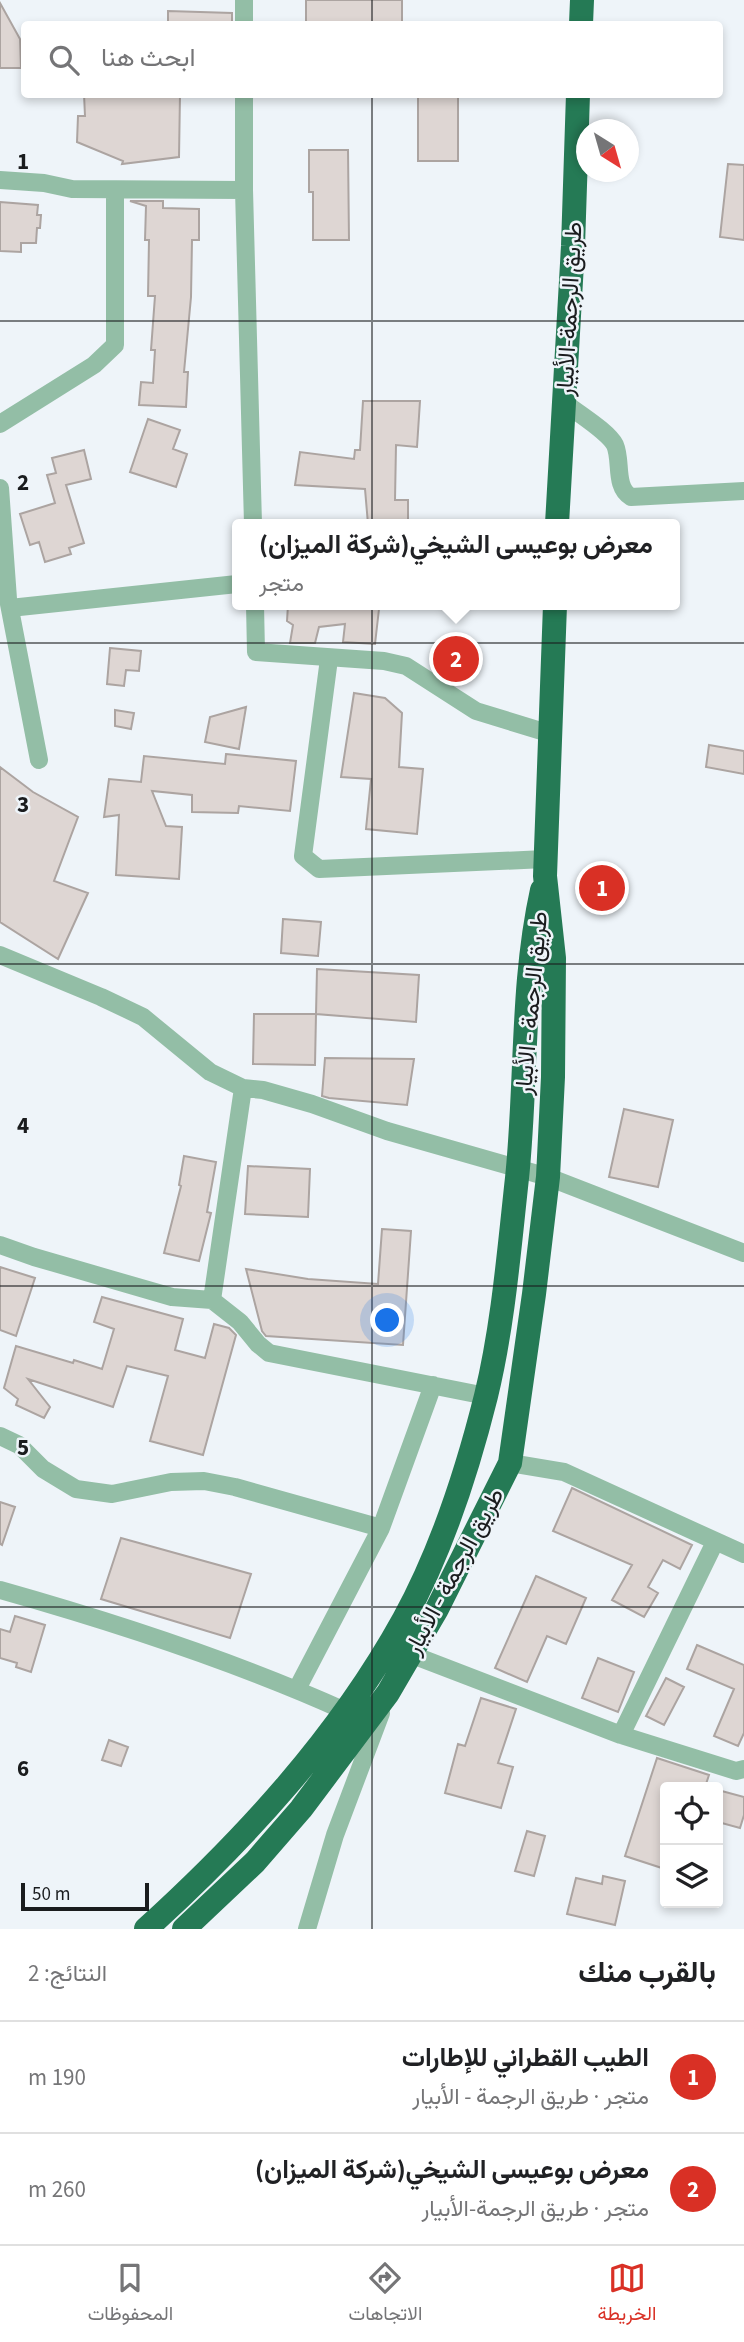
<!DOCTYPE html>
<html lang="ar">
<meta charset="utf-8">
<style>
:root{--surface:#fff;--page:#f2f2f2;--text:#202124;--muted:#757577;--line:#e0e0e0;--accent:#d93025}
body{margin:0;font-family:"Source Sans 3",Vazirmatn,sans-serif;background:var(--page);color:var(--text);direction:rtl}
.controls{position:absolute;right:21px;bottom:21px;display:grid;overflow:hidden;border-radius:7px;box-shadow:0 4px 10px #0003}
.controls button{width:63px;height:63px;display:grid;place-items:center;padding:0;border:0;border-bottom:2px solid var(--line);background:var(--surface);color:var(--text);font:35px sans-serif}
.compass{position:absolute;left:576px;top:119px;width:63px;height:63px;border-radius:50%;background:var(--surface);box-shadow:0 4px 10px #0003;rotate:143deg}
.scale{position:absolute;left:21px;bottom:18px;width:128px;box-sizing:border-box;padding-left:7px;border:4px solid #1a1c1e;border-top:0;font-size:19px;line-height:24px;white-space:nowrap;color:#1a1c1e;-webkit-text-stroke:5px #eef4f9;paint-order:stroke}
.you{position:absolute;left:388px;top:1321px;width:24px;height:24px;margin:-18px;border:5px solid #fff;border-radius:50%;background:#1a73e8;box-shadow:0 0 0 10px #1a73e833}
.badge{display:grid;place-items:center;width:46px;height:46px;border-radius:50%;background:var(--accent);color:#fff;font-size:23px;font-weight:700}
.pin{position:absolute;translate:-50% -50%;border:4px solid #fff;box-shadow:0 2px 7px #0006}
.popup{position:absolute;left:232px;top:519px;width:448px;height:91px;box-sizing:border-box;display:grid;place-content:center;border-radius:7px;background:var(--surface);filter:drop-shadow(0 2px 5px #0005);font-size:23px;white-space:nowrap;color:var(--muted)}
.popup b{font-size:26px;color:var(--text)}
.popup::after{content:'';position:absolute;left:50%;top:100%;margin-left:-14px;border:14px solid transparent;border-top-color:var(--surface)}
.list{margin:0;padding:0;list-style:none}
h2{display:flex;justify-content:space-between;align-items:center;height:91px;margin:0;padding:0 28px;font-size:30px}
h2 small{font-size:23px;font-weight:400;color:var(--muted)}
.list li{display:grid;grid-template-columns:46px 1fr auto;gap:21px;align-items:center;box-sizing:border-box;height:112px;padding:0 28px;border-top:2px solid var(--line)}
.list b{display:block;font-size:26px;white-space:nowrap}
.list p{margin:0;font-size:23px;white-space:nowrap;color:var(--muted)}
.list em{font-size:23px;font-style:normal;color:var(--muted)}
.icon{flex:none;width:38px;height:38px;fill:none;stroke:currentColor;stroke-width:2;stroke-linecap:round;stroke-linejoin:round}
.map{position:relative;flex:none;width:744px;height:1929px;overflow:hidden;direction:ltr}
.search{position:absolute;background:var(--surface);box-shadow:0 4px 10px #0003;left:21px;right:21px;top:21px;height:77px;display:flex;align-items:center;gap:18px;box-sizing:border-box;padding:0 24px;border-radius:7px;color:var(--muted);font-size:26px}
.sheet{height:315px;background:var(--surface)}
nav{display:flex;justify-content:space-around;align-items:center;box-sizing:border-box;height:98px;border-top:2px solid var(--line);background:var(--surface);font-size:19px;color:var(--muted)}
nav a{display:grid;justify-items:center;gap:4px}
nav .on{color:var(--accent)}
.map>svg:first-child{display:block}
</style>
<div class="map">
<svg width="744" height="1929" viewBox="0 0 744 1929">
<rect width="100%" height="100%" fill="#eef4f9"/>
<path fill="#ded6d3" stroke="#aca4a1" stroke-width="2" d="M306,0H402V24H306Z
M0,3L20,39L21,68H0Z
M168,11L232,13V24H168Z
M84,94H180L179,157L122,164L123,161L77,142L78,116H85Z
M418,94H458V161H418Z
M309,150H348L349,240H313V192H309Z
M728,164L744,165V240L720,237Z
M130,201H163V208L199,209V240H192L191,297L184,372H188L186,407L139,405L141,382L153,383L155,350H151L155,296H148L149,240H145L146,206Z
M0,202L38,205L37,215H41L40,228H37L36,243H21V252L0,251Z
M363,401H420L417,447L396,445L395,500H408V524H368L365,489L295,485L300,452L354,459L355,450H360Z
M148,419L180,430L173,449L187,454L176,487L130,472Z
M84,450L91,479L66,485L84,543L69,548L71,554L45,562L39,542L30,545L20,514L55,503L47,475L56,473L52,458Z
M288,605H335L379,609L375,644L343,642L345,624L319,627L315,643H290L293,625L287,621Z
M110,648L141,651L139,671L126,670L124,686L107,684Z
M354,693L385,698L402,713L399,767L423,769L417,834L366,829L371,779L341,777Z
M246,707L239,749L205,742L210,717Z
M115,710L134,713L131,729L115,726Z
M709,745L744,751V774L706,767Z
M226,754L296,761L290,811L239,806L238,813L192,812V795L152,791L166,826L182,827L179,879L116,875L119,815L104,817L109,779L141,782L144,756L225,764Z
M0,767L33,792L78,817L54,881L88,893L58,959L0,922Z
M283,919L321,922L318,956L281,953Z
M317,969L419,975L416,1022L316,1014Z
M254,1014H316L315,1065L253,1064Z
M325,1058L414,1059L407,1105L329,1098L322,1096Z
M624,1109L673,1120L658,1187L609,1177Z
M184,1156L216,1162L207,1212L211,1213L199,1261L164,1253L181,1186L179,1185Z
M248,1166L310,1169L308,1217L245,1214Z
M382,1229L411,1231L403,1345L266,1336L262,1331L246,1269L308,1279L378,1284Z
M0,1267L35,1278L16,1336L0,1330Z
M102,1297L183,1319L175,1350L205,1358L214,1324L229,1328L236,1335L203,1455L150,1441L168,1376L127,1366L113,1407L28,1379L50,1407L44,1418L16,1405L18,1399L4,1388L16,1346L73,1363L74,1360L102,1369L114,1329L94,1322Z
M572,1488L692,1545L680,1569L663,1560L648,1587L658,1593L644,1617L612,1600L632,1565L553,1531Z
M0,1502L15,1507L2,1545L0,1544Z
M121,1538L251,1574L230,1638L101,1599Z
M536,1576L586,1598L566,1644L547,1636L527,1682L495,1668Z
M15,1616L45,1625L31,1672L16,1667L17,1663L0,1658V1629L10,1632Z
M697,1645L744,1665V1733L738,1746L714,1736L734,1689L687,1669Z
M598,1658L634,1672L618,1712L582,1698Z
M666,1678L684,1687L664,1725L646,1716Z
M481,1698L516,1709L498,1763L513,1767L501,1808L445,1793L458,1744L465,1746Z
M109,1740L128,1747L121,1766L102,1760Z
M657,1758L709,1775L705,1787H665V1869L625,1856Z
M718,1790L744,1797V1815L740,1828L718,1822Z
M527,1831L545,1836L534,1876L515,1871Z
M603,1876L625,1881L615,1925L567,1914L576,1878L602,1884Z"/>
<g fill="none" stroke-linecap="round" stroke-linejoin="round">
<path stroke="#93bea6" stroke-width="18" d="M244,24V0
M244,94V190L253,524
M0,180L44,183L72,189L244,190
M564,402C577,413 608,431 615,445C622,461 614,487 631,497L744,491
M0,424L94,365L115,345V190
M0,488L8,599L39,760
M255,605L256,652L384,661L406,666L476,711L551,734
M10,608L237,584
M329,659L303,856L319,869L545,859
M0,955L101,997L143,1017L210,1072L243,1088L263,1090L312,1104L387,1131L548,1177L744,1253
M243,1088L212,1300L240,1322L258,1344L269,1353L486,1396
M0,1245L34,1257L172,1297L212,1300
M0,1436L19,1445L43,1469L76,1489L112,1494L171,1482L204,1481L235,1487L381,1528
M510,1463L564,1472L744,1554
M0,1590C117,1623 234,1661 345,1711
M410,1654L621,1735L736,1771L744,1769
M297,1689L381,1528L433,1385
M621,1735L715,1542
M307,1929L335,1835L381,1713"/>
<path stroke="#257a55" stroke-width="24" d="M581,24L582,0
M557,524L573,246L578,94
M146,1929C245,1839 339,1737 404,1619C442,1550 467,1472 486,1396C503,1326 509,1251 517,1178C527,1083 521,985 542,890
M184,1929L255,1862L301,1809L388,1693L437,1609L510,1463L534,1294L548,1177L553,1077L554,958L545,876L555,605"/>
</g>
<path fill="none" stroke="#1a1c1e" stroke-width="2" stroke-opacity="0.55" d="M372,0V24M372,94V1929M0,321H744M0,643H744M0,964H744M0,1286H744M0,1607H744"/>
<g text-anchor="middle" stroke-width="5" stroke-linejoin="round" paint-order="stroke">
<g font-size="24" fill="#1a1c1e" stroke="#eef4f9">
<text transform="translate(569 309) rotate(-87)" y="8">طريق الرجمة-الأبيار</text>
<text transform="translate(531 1003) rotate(-85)" y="8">طريق الرجمة - الأبيار</text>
<text transform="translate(454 1571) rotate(-62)" y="8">طريق الرجمة - الأبيار</text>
</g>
</g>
<g font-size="23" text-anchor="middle" font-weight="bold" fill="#1a1c1e" stroke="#eef4f9" stroke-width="5" stroke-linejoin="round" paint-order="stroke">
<text x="23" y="169">1</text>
<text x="23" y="490">2</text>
<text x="23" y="812">3</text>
<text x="23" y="1133">4</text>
<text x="23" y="1455">5</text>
<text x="23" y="1776">6</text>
</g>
</svg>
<div class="controls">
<button><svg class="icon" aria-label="locate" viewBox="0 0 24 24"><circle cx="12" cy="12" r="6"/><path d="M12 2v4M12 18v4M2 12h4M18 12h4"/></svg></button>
<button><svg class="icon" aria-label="layers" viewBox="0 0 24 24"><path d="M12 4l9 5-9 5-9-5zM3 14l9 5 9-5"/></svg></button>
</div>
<svg class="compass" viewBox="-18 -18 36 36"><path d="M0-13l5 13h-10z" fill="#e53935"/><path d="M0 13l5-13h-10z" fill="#757577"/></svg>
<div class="scale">50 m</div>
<div class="you"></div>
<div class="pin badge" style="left:602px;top:888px">1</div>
<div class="pin badge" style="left:456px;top:659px">2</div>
<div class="popup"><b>معرض بوعيسى الشيخي(شركة الميزان)</b>متجر</div>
<div class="search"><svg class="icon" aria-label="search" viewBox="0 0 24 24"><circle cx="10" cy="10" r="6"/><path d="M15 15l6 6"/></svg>ابحث هنا</div>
</div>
<section class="sheet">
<h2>بالقرب منك<small>النتائج: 2</small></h2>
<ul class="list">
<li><span class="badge">1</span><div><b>الطيب القطراني للإطارات</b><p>متجر · طريق الرجمة - الأبيار</p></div><em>190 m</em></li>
<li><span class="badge">2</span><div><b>معرض بوعيسى الشيخي(شركة الميزان)</b><p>متجر · طريق الرجمة-الأبيار</p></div><em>260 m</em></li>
</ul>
</section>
<nav>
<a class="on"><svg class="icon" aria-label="map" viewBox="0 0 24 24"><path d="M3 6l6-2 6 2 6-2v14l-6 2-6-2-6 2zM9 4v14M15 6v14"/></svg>الخريطة</a>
<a><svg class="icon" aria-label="directions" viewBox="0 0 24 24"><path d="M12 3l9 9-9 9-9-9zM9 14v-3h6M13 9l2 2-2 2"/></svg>الاتجاهات</a>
<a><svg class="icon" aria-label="saved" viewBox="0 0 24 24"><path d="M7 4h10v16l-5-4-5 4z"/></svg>المحفوظات</a>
</nav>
